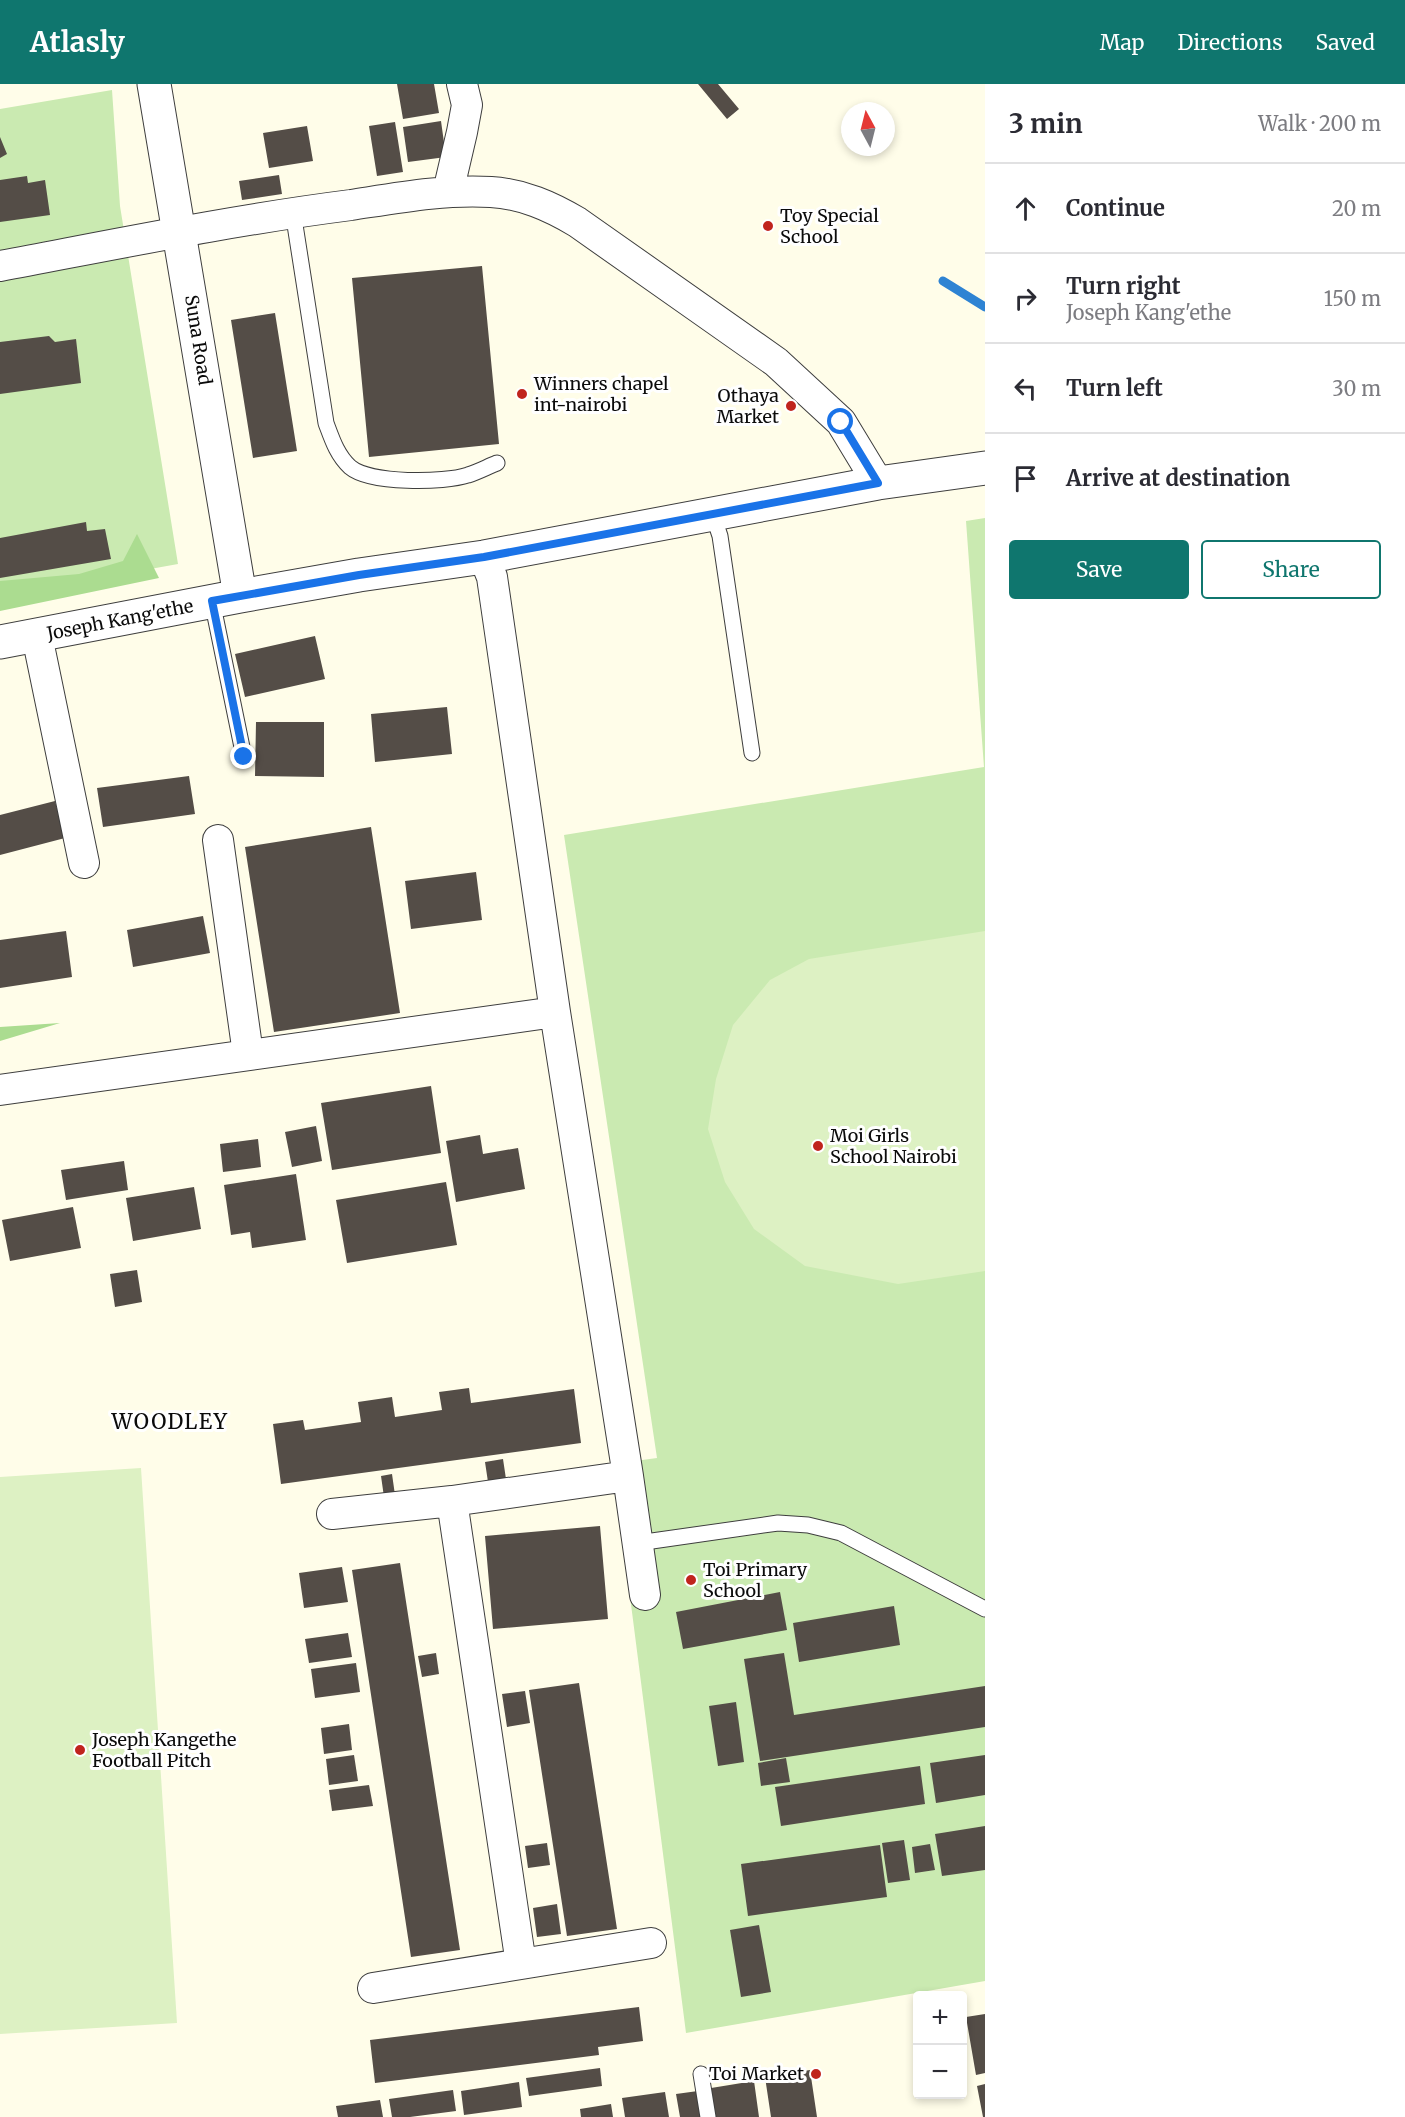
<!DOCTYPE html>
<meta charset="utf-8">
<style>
:root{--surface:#fff;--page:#f2f2f3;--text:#2b2b33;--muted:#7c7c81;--line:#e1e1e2;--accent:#0f766e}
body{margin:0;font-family:Merriweather,serif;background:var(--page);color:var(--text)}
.controls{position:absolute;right:18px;bottom:18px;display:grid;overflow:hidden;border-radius:6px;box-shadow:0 3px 9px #0003}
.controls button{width:54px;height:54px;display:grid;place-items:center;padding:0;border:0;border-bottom:2px solid var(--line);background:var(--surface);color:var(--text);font:30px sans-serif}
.compass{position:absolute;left:841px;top:18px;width:54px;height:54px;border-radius:50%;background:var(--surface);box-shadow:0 3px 9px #0003;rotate:353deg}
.stop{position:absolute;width:18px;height:18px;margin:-14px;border:4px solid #1a73e8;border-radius:50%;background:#fff}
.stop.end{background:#1a73e8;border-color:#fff;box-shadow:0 2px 6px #0008}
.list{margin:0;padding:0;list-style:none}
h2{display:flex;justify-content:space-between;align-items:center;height:78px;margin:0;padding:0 24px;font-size:26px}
h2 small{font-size:20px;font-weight:400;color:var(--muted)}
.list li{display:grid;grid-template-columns:39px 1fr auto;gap:18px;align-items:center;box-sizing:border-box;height:90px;padding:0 24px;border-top:2px solid var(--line)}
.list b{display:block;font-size:22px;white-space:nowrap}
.list p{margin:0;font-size:20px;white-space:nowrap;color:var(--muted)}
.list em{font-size:20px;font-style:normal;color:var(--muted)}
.actions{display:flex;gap:12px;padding:18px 24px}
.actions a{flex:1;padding:14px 0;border:2px solid var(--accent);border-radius:6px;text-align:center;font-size:21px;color:var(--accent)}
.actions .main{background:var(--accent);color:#fff}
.icon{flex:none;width:33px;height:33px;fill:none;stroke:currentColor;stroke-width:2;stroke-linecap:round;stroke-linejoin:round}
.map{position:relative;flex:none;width:985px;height:2033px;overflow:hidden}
header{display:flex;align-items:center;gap:36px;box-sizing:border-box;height:84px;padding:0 30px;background:var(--accent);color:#fff}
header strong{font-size:28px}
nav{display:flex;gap:33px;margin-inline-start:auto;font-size:21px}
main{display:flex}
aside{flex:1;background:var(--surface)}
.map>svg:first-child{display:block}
</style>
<header>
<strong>Atlasly</strong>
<nav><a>Map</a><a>Directions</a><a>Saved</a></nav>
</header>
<main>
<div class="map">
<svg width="985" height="2033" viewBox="0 0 985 2033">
<rect width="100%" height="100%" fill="#fffde9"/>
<path fill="#caeab1" d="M112,6L120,122L178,480L0,512V25Z
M985,434V1897L686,1949L613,1380L657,1374L564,751L984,683L966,437Z"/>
<path fill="#abdc90" d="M137,450L159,494L0,527V497L79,490L123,477Z
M60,939L0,957V943Z"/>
<path fill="#ddf1c3" d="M985,847V1187L898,1200L805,1182L754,1145L725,1098L708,1045L716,995L733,941L770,896L809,875Z
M141,1384L177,1939L0,1950V1393Z"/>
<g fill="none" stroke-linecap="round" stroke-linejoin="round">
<path stroke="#2e83d3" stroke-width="9" d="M943,197L985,223"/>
</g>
<path fill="#544d47" d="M397,0H434L439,29L403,35Z
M698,0H718L739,25L727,35Z
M441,37L446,73L408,78L403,43Z
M395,38L403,88L377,92L369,42Z
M307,42L313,77L269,84L263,49Z
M0,53L7,70L0,74Z
M279,91L282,110L242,116L239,97Z
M27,92L28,99L45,96L50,131L0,138V96Z
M482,182L499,360L369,373L352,194Z
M275,229L297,367L253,374L231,236Z
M49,252L55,258L76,255L81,299L0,310V258Z
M86,438L87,447L105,445L111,475L0,494V454Z
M315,552L325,595L245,613L235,570Z
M447,623L452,670L375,678L371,630Z
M256,638H324V693L255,692Z
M189,692L195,730L103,743L97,704Z
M55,717L65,754L0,771V731Z
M371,743L400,929L274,948L245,763Z
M476,788L482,836L411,845L405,797Z
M203,832L210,869L133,883L127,846Z
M66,847L72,893L0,904V856Z
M431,1002L441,1069L332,1086L321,1019Z
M316,1042L322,1077L292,1083L285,1048Z
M480,1051L483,1070L518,1064L525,1105L456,1118L446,1057Z
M258,1055L261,1083L223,1088L220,1060Z
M124,1077L128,1106L66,1116L61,1086Z
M296,1090L306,1156L252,1164L250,1148L231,1151L224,1101Z
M446,1098L457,1161L347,1179L336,1116Z
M194,1103L201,1145L133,1157L126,1114Z
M73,1123L81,1164L10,1177L2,1136Z
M137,1186L142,1218L115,1223L110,1190Z
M469,1304L471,1319L574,1305L581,1359L281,1400L273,1340L303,1336L305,1346L361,1338L358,1318L392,1313L395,1333L442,1326L439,1308Z
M503,1375L506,1395L488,1398L485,1378Z
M392,1390L395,1411L384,1413L381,1392Z
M600,1442L608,1535L493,1545L485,1452Z
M400,1479L460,1866L411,1873L352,1486Z
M342,1483L348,1518L304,1524L299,1489Z
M780,1508L787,1546L683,1565L676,1528Z
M894,1522L900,1561L799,1578L793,1539Z
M348,1549L352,1573L309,1579L305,1555Z
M436,1569L439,1590L422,1593L418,1572Z
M784,1569L794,1631L985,1602V1643L760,1677L744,1575Z
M356,1579L360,1608L315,1614L311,1585Z
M579,1599L617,1845L567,1852L529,1606Z
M525,1607L530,1639L507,1643L502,1610Z
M736,1618L744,1678L718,1682L709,1622Z
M349,1640L352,1666L324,1670L321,1644Z
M354,1671L358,1697L329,1701L326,1675Z
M985,1671V1711L936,1719L930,1679Z
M786,1674L790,1698L761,1702L758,1679Z
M920,1682L925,1720L781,1742L775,1703Z
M369,1701L373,1722L332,1727L329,1706Z
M985,1742V1786L942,1792L935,1750Z
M904,1756L910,1796L888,1799L882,1759Z
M547,1759L550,1781L528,1784L525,1762Z
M930,1760L935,1786L915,1789L912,1763Z
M880,1761L887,1813L748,1832L741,1780Z
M557,1820L561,1850L537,1853L533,1824Z
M759,1841L771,1908L741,1913L730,1846Z
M639,1923L643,1957L598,1963L599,1971L375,1999L370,1956Z
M985,1930V1989L976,1991L966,1933Z
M600,1984L602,2002L529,2012L526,1994Z
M810,1986L817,2033H771L765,1993Z
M754,1997L759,2033H710L705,2005Z
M519,1998L522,2023L464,2031L461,2007Z
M985,2000V2033H983L977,2002Z
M453,2006L456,2027L410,2033H392L389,2015Z
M698,2007L702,2033H680L676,2010Z
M665,2008L669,2033H625L622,2014Z
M380,2016L383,2033H338L336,2022Z
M611,2020L613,2033H581L580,2025Z"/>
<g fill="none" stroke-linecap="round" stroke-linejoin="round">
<g stroke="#3e3e3e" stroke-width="17">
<path id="service" d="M293,128L326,339C332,355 337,371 350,383C370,400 444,399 468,391C478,388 487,383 497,379
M713,431L720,452L752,669
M212,517L244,673
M638,1459L778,1439L808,1441L841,1449L985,1525
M701,1990L708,2033"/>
</g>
<g stroke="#3e3e3e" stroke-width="32">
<path id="minor" d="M448,108L462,48L467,21L462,0
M0,182C117,160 233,136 351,121C397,114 445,105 491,108C523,110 550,122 577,138L776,278L841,338L878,399
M37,552L84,779
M218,756L248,970
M0,1006L555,928
M628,1392L645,1511
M452,1417L521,1880
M332,1430L452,1417L628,1392L555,928L492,493L484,473
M373,1904L651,1859"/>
</g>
<g stroke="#3e3e3e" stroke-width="35">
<path id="tertiary" d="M154,0L240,512
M0,558L240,512L359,491L484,473L878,399L985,384"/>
</g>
<use href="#service" stroke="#fff" stroke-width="15"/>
<use href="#minor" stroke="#fff" stroke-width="30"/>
<use href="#tertiary" stroke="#fff" stroke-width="33"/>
</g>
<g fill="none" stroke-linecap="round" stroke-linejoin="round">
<path stroke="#1a73e8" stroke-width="8" d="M244,673L212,517L359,491L484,473L878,399L841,338"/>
</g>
<g fill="#c0241d" stroke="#fff" stroke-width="2">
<circle cx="768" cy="142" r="6"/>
<circle cx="522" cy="310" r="6"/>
<circle cx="791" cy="322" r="6"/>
<circle cx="818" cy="1062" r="6"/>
<circle cx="691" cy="1496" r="6"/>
<circle cx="80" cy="1666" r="6"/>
<circle cx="816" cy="1990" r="6"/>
</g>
<g text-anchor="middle" stroke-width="6" stroke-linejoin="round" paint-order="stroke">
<g font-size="18" fill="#0b0b0b" stroke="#fff" text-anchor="start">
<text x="780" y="138">Toy Special<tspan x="780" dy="21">School</tspan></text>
<text x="534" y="306">Winners chapel<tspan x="534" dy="21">int-nairobi</tspan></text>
<text x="779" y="318" text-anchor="end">Othaya<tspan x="779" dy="21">Market</tspan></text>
<text x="830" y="1058">Moi Girls<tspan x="830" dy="21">School Nairobi</tspan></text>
<text x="703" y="1492">Toi Primary<tspan x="703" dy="21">School</tspan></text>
<text x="92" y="1662">Joseph Kangethe<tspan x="92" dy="21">Football Pitch</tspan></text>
<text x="804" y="1996" text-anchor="end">Toi Market</text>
</g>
<g font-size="18" fill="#0b0b0b" stroke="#fff">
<text transform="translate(198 256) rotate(81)" y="6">Suna Road</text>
<text transform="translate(120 536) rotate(-11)" y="6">Joseph Kang'ethe</text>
</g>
<g font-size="21" letter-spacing="1.5" fill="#0b0b0b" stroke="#fff">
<text x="170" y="1345">WOODLEY</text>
</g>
</g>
</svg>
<div class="controls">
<button>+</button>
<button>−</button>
</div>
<svg class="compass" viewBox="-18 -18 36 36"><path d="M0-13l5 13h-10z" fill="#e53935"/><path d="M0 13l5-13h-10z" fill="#7c7c81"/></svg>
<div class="stop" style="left:841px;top:338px"></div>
<div class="stop end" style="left:244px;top:673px"></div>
</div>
<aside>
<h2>3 min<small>Walk · 200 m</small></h2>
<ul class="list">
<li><svg class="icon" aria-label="ahead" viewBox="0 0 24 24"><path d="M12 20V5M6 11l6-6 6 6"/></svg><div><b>Continue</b></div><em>20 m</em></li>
<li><svg class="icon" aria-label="right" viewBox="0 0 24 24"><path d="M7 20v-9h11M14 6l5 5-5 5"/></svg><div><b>Turn right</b><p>Joseph Kang'ethe</p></div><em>150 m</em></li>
<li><svg class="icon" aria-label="left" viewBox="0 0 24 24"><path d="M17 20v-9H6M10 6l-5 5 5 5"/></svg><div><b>Turn left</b></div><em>30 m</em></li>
<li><svg class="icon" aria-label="arrive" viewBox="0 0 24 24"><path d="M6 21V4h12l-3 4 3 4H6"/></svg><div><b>Arrive at destination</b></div></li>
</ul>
<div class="actions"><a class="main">Save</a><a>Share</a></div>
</aside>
</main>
